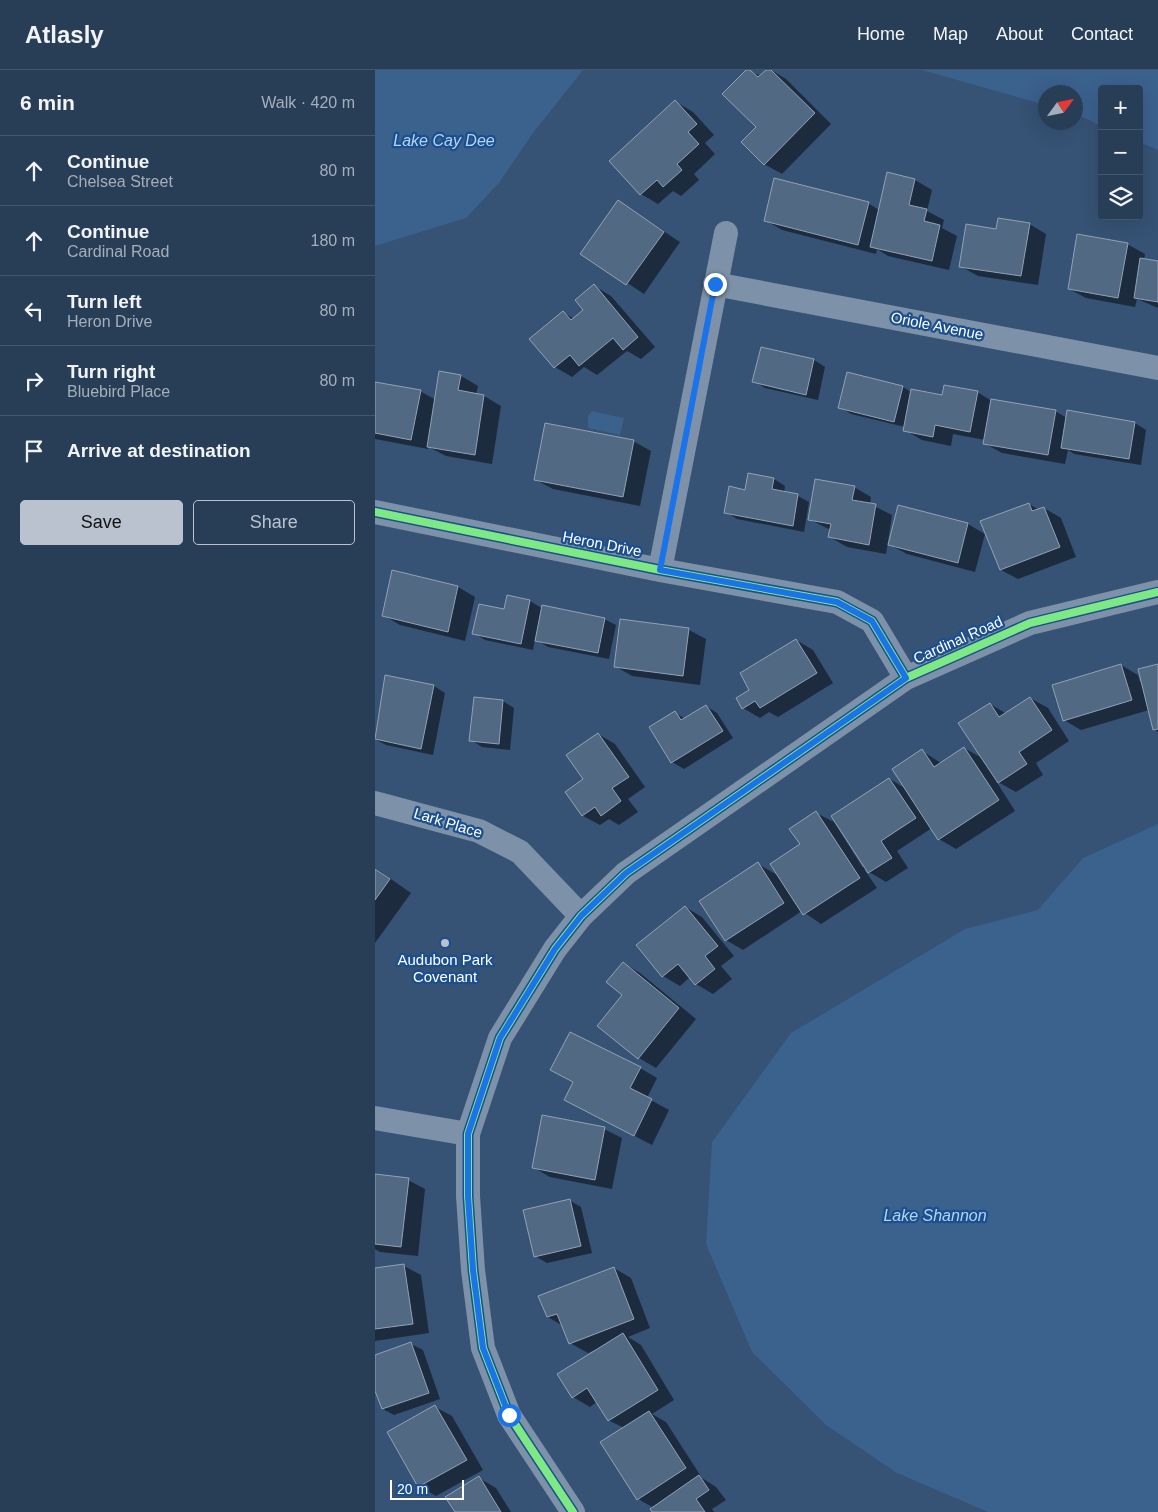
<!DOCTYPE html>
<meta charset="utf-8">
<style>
:root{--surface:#283e57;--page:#344961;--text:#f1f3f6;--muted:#a5aeba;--line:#44576d;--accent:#b9c2ce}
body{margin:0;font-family:Arial,sans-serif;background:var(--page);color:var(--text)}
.controls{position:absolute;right:15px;top:15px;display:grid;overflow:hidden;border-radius:5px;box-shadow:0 5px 20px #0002}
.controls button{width:45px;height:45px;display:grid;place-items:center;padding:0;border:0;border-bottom:1px solid var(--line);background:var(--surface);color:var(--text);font:25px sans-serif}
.compass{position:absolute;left:663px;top:15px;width:45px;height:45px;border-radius:50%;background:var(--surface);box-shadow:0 5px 20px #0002;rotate:57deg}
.scale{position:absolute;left:15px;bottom:12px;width:74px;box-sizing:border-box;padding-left:5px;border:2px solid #fff;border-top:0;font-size:14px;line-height:18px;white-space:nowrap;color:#fff;-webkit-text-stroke:4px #1b4f8f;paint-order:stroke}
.stop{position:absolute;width:15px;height:15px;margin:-11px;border:4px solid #1a73e8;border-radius:50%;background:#fff}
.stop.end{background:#1a73e8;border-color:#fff;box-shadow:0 1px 5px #0008}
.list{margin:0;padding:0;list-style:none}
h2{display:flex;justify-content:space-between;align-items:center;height:65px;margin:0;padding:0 20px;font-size:21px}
h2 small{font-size:16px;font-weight:400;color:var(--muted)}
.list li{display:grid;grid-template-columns:32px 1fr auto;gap:15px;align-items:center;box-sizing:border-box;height:70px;padding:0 20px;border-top:1px solid var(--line)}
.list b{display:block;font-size:19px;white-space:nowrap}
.list p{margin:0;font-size:16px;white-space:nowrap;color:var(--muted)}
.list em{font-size:16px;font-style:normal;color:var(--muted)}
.actions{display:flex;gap:10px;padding:15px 20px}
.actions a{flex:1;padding:11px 0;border:1px solid var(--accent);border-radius:5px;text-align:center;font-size:18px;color:var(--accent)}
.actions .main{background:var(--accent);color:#111}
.icon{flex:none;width:28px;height:28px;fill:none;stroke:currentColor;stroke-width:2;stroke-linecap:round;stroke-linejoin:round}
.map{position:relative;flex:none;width:783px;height:1442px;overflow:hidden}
header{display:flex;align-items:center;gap:30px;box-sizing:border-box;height:70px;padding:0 25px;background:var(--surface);border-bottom:1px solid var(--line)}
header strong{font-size:24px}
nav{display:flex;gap:28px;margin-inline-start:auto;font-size:18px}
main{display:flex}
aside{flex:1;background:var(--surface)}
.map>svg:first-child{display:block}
</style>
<header>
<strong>Atlasly</strong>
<nav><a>Home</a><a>Map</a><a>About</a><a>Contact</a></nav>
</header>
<main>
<aside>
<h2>6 min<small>Walk · 420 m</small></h2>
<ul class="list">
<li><svg class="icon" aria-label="ahead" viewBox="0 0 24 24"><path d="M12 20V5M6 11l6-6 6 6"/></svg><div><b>Continue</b><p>Chelsea Street</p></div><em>80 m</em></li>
<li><svg class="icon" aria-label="ahead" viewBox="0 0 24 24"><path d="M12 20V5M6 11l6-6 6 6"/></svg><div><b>Continue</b><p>Cardinal Road</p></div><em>180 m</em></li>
<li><svg class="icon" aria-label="left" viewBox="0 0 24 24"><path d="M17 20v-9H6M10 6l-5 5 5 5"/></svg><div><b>Turn left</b><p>Heron Drive</p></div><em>80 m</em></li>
<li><svg class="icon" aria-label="right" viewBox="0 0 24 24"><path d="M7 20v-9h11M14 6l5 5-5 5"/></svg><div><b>Turn right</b><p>Bluebird Place</p></div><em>80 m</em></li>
<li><svg class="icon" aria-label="arrive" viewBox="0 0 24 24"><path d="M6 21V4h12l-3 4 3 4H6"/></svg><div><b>Arrive at destination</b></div></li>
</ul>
<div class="actions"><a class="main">Save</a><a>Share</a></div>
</aside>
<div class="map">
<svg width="783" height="1442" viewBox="0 0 783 1442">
<rect width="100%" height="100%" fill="#365274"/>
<path fill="#3b618d" d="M0,0H208L158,63L124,113L91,148L0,176Z
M547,0H783V80L764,72V19H727V56L701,44L700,22H670V35Z
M217,341L249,348L245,365L213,358V346Z
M783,754V1442H613L522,1403L451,1355L377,1282L331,1174L337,1072L416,963L590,859L663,840L708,788Z"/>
<path fill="#0007" d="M372,0L386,6L392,0H396L411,9L456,54L407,104L389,94Z
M301,32L318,42L339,65L330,73L340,84L319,104L324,110L306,126L298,121L283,134L266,124L235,91Z
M540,110L557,120L552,141L569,150L567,158L582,166L574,200L513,186L502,179L501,184L407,160L390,150L493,133L504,140Z
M243,131L305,172L269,224L207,183Z
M654,154L671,164L663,215L603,206L585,196L622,160Z
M752,174L770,184L769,190L783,192V238L762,229L760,237L711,228L694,219Z
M219,216L236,226L280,277L266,289L252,281L222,305L209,297L197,307L180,297L156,269L188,242L199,249L210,240Z
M439,290L450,297L443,330L390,318L379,311Z
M65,303L86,306L103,316L101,325L109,326L126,336L117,394L71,386L54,377L53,379L0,369V313L45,321L61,330Z
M528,317L536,322L568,326L602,322L617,331L680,341L692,348L760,353L771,360L766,395L699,384L693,380L690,394L627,383L609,373L610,370L578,364L576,376L547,370L530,360V357L476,344L465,337Z
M258,371L276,381L265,436L178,419L161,410Z
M399,409L410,416L409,423L423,426L434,432L429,462L362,449L351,442Z
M479,417L496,427L495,434L517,445L511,484L472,477L455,467L456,460L435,450Z
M654,434L664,440L669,438L686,448L701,487L643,509L626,500Z
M593,454L610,464L600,502L532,484L515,475Z
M18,502L83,517L100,527L90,571L25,555L8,545Z
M155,531L168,539L229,549L241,555L234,589L173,577L160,569L158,580L110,570L99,563L130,541Z
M246,551L314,560L331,569L325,615L257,606L240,596Z
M421,570L438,580L458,613L403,647L394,642L385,648L368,638L376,620Z
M746,595L763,605L765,612L783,595V662L779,659L774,640L706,660L689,650Z
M11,607L59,616L70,623L58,685L11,675L0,669Z
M655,628L673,638L694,671L661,693L668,705L641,722L621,711L640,741L581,779L564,769L557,758L522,781L533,798L511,812L489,799L502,818L446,854L427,841L368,880L351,870L383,794L404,806L426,775L441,743L459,752L488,798L515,709L531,719L547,681L566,693L589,678L609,689L615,634L632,644Z
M128,631L139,638L135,680L107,677L96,670Z
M331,636L342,643L358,668L309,699L297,692L300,643L311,649Z
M223,664L240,674L270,717L253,729L263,742L244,755L234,749L225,755L208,746L191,723L210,710Z
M0,798L36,823L0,873Z
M310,837L327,847L359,886L346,896L357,909L338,924L321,914L315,907L305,916L288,906Z
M248,893L265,903L321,949L281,998L264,988L224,955L248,925Z
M265,998L282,1008L272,1028L294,1040L277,1075L208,1039Z
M229,1059L247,1068L237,1119L175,1107L158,1097Z
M0,1106L33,1110L50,1119L43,1186L5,1182L0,1179Z
M194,1130L206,1137L217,1183L172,1193L160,1186Z
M29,1196L46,1205L54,1263L0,1271V1200Z
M239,1198L256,1208L275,1258L253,1267L266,1275L299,1330L277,1344L291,1352L327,1408L341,1417L351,1430L337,1439L339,1442H279V1438L263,1429L249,1358L233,1350L222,1332L215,1337L198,1327L222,1279L213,1283L195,1273L188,1256L173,1247Z
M36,1274L48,1280L65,1329L19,1345L8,1339L0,1317V1286Z
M60,1337L77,1346L108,1400L61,1426L44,1416Z
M104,1408L121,1418L136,1442H81Z"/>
<path fill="#526984" stroke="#92a2b6" d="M371,0H375L383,7L391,0H396L440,43L389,95L366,72L381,57L347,24Z
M300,30L322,54L313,62L324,74L302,94L307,100L288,117L282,110L265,125L234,91Z
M512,102L540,109L534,135L552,139L549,151L565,155L557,191L495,177Z
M399,108L494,132L483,175L389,151Z
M243,130L289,162L251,215L205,184Z
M623,148L655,153L646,206L584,197L591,154L621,159Z
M702,164L753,173L743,228L693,219Z
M765,188L783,191V232L759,228Z
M219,214L263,267L248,280L238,268L204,296L195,285L179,298L154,269L188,241L196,250L208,240L200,230Z
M386,277L439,289L431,325L377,312Z
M64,301L86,305L83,320L109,325L100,385L52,377Z
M472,302L528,316L519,352L463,338Z
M0,312L46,320L36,370L0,363Z
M569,315L603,321L595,362L560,355L558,367L528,361L536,319L567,325Z
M616,329L681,340L673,385L608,374Z
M692,340L760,352L754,389L686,378Z
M170,353L259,370L248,427L159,410Z
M373,403L399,408L397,419L423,424L418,456L349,443L354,416L370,420Z
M440,409L480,416L477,430L501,434L494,475L453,467L456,454L433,450Z
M654,433L657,441L669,437L685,477L625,500L605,451Z
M523,435L593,453L583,493L513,475Z
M17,500L83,516L73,562L7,546Z
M132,525L155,530L146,574L97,564L104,534L129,539Z
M167,535L230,548L223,583L160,571Z
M245,549L314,558L308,606L239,597Z
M421,569L442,603L385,638L380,631L367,639L361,628L374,620L365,603Z
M746,594L757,630L688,651L677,615Z
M783,594V659L778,660L763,599Z
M10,605L59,615L46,679L0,669Z
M99,627L128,630L124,674L94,671Z
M655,627L677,660L644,682L652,694L623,713L583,653L615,633L624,647Z
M331,635L348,661L296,693L274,657L300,641L306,650Z
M223,663L254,707L237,718L246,731L226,746L220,737L207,746L190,722L208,709L191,685Z
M589,677L624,730L563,770L517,699L547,679L559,697Z
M514,708L541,748L506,771L517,788L493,803L456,746Z
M441,741L485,808L428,845L395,794L425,774L414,759Z
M383,792L409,833L350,871L324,831Z
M0,799L15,809L0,830Z
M310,836L343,876L330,886L340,899L320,915L303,894L287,907L261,875Z
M248,892L304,938L263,989L222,956L247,925L231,912Z
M195,962L266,997L255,1018L277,1029L259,1066L189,1030L198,1012L175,1000Z
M167,1045L230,1057L220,1110L157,1098Z
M0,1104L34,1108L26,1177L0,1174Z
M195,1129L206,1176L159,1187L148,1140Z
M29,1194L38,1254L0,1259V1198Z
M239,1197L259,1249L194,1274L182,1244L172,1247L163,1226Z
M248,1263L283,1320L233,1351L212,1318L197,1328L182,1304Z
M36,1272L54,1323L7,1339L0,1321V1285Z
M60,1335L92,1390L43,1417L12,1362Z
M274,1341L311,1398L262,1430L225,1372Z
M324,1405L334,1420L321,1429L330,1442H277L275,1439Z
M104,1406L126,1442H80L70,1427Z"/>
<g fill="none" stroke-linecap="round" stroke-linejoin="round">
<path stroke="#7d92a8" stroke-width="24" d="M340,214L783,298
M0,442L285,500L462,532L497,551L531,608
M285,500L351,163
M0,733L104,761L145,782L206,846
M0,1048L93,1064
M198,1442L134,1345L108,1278L98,1200L93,1126V1064L125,968L180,879L206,846L251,803L531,608L655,553L783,522"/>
<g stroke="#1b4f8f" stroke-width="11">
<path id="cycleway" d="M0,442L285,500L462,532L497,551L531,608
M198,1442L134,1345L108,1278L98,1200L93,1126V1064L125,968L180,879L206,846L251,803L531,608L655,553L783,522"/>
</g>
<use href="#cycleway" stroke="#7ce984" stroke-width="8"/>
</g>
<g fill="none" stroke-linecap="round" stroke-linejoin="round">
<path stroke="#1a73e8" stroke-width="6" d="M134,1345L108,1278L98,1200L93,1126V1064L125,968L180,879L206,846L251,803L531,608L497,551L462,532L285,500L340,214"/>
</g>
<circle fill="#b9c2ce" stroke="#1b4f8f" stroke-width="2" cx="70" cy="873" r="5"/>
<g text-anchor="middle" stroke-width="4.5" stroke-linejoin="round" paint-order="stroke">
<g font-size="15" fill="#fff" stroke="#1b4f8f">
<text transform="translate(562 256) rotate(11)" y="5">Oriole Avenue</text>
<text transform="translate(227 474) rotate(11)" y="5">Heron Drive</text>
<text transform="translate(583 570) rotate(-24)" y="5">Cardinal Road</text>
<text transform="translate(73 753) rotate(17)" y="5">Lark Place</text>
</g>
<g font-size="15" fill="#fff" stroke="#1b4f8f">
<text x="70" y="895">Audubon Park<tspan x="70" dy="17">Covenant</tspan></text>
</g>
<g font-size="16" font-style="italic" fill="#b5d3f5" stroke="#1b4f8f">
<text x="69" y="76">Lake Cay Dee</text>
<text x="560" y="1151">Lake Shannon</text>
</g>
</g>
</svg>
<div class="controls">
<button>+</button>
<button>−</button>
<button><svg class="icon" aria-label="layers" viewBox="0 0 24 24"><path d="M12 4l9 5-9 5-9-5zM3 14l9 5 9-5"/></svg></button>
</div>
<svg class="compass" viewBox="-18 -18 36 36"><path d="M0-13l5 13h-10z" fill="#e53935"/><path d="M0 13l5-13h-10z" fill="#a5aeba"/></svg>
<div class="scale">20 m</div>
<div class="stop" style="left:134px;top:1345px"></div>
<div class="stop end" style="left:340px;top:214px"></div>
</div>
</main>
